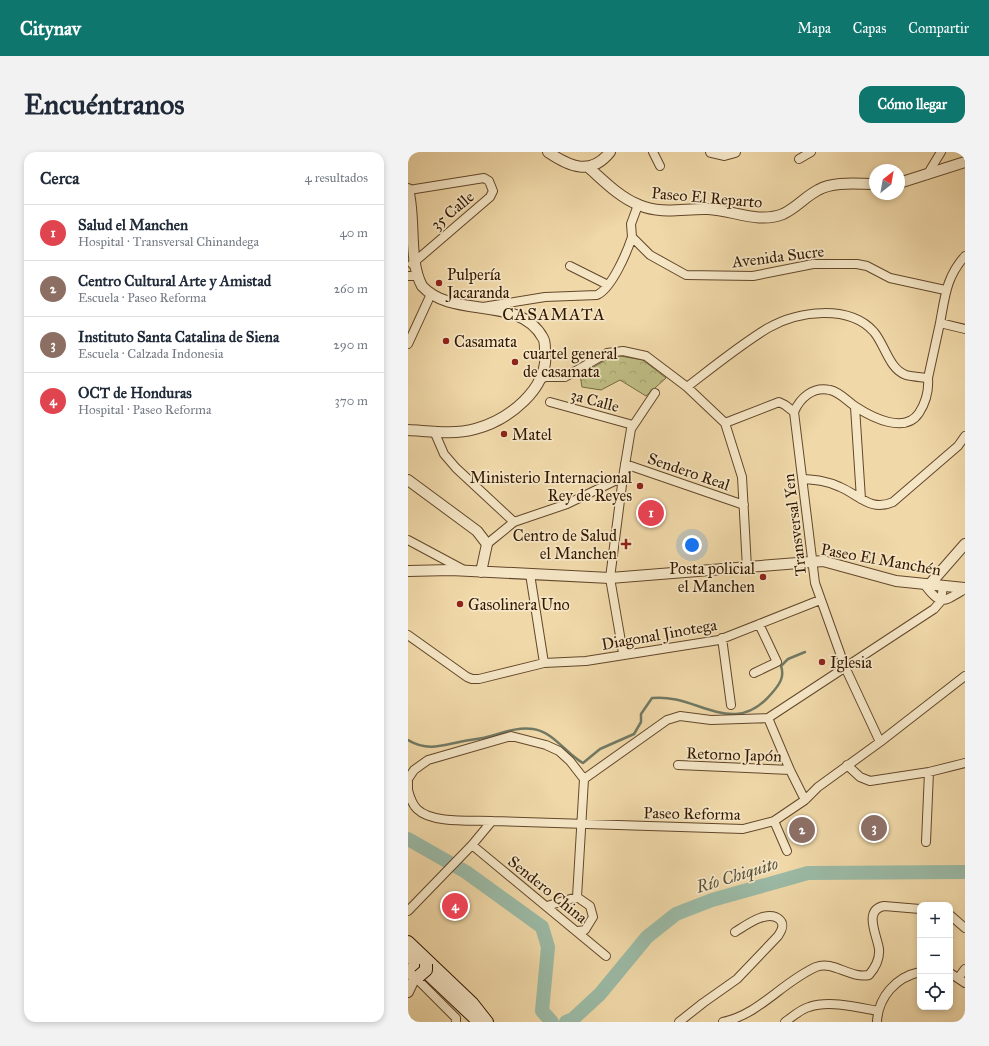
<!DOCTYPE html>
<html lang="es">
<meta charset="utf-8">
<style>
:root{--surface:#fff;--page:#f2f2f3;--text:#1f2937;--muted:#747a83;--line:#e0e1e3;--accent:#0f766e}
body{margin:0;font-family:"IM FELL Great Primer",serif;background:var(--page);color:var(--text)}
.controls{position:absolute;right:12px;bottom:12px;display:grid;overflow:hidden;border-radius:8px;box-shadow:0 2px 6px #0003}
.controls button{width:36px;height:36px;display:grid;place-items:center;padding:0;border:0;border-bottom:1px solid var(--line);background:var(--surface);color:var(--text);font:20px sans-serif}
.compass{position:absolute;left:461px;top:12px;width:36px;height:36px;border-radius:50%;background:var(--surface);box-shadow:0 2px 6px #0003;rotate:31deg}
.you{position:absolute;left:284px;top:393px;width:14px;height:14px;margin:-10px;border:3px solid #fff;border-radius:50%;background:#1a73e8;box-shadow:0 0 0 6px #1a73e833}
.badge{display:grid;place-items:center;width:26px;height:26px;border-radius:50%;background:var(--accent);color:#fff;font-size:13px;font-weight:700}
.pin{position:absolute;translate:-50% -50%;border:2px solid #fff;box-shadow:0 1px 4px #0006}
.list{margin:0;padding:0;list-style:none}
h2{display:flex;justify-content:space-between;align-items:center;height:52px;margin:0;padding:0 16px;font-size:17px}
h2 small{font-size:13px;font-weight:400;color:var(--muted)}
.list li{display:grid;grid-template-columns:26px 1fr auto;gap:12px;align-items:center;box-sizing:border-box;height:56px;padding:0 16px;border-top:1px solid var(--line)}
.list b{display:block;font-size:15px;white-space:nowrap}
.list p{margin:0;font-size:13px;white-space:nowrap;color:var(--muted)}
.list em{font-size:13px;font-style:normal;color:var(--muted)}
.icon{flex:none;width:22px;height:22px;fill:none;stroke:currentColor;stroke-width:2;stroke-linecap:round;stroke-linejoin:round}
.map{position:relative;flex:none;width:557px;height:870px;overflow:hidden;border-radius:12px}
header{display:flex;align-items:center;gap:24px;box-sizing:border-box;height:56px;padding:0 20px;background:var(--accent);color:#fff}
header strong{font-size:19px}
nav{display:flex;gap:22px;margin-inline-start:auto;font-size:14px}
.intro{display:flex;align-items:center;justify-content:space-between;box-sizing:border-box;height:96px;padding:0 24px}
h1{margin:0;font-size:28px}
.button{padding:10px 18px;border-radius:12px;background:var(--accent);color:#fff;font-size:14px;font-weight:700}
main{display:flex;gap:24px;padding:0 24px}
aside{flex:1;background:var(--surface);border-radius:12px;box-shadow:0 2px 6px #0003}
.map>svg:first-child{display:block}
</style>
<header>
<strong>Citynav</strong>
<nav><a>Mapa</a><a>Capas</a><a>Compartir</a></nav>
</header>
<div class="intro"><h1>Encuéntranos</h1><a class="button">Cómo llegar</a></div>
<main>
<aside>
<h2>Cerca<small>4 resultados</small></h2>
<ul class="list">
<li><span class="badge" style="background:#e0444e">1</span><div><b>Salud el Manchen</b><p>Hospital · Transversal Chinandega</p></div><em>40 m</em></li>
<li><span class="badge" style="background:#8d6e63">2</span><div><b>Centro Cultural Arte y Amistad</b><p>Escuela · Paseo Reforma</p></div><em>260 m</em></li>
<li><span class="badge" style="background:#8d6e63">3</span><div><b>Instituto Santa Catalina de Siena</b><p>Escuela · Calzada Indonesia</p></div><em>290 m</em></li>
<li><span class="badge" style="background:#e0444e">4</span><div><b>OCT de Honduras</b><p>Hospital · Paseo Reforma</p></div><em>370 m</em></li>
</ul>
</aside>
<div class="map">
<svg width="557" height="870" viewBox="0 0 557 870">
<defs>
<pattern id="forest-crowns" width="20" height="18" patternUnits="userSpaceOnUse"><rect width="20" height="18" fill="#bfbd84"/><path d="M2 6a3 3 0 1 1 6 0M12 15a3 3 0 1 1 6 0" fill="none" stroke="#a5a270"/></pattern>
</defs>
<rect width="100%" height="100%" fill="#f0d8a8"/>
<filter id="stains"><feTurbulence type="fractalNoise" baseFrequency=".005" numOctaves="4"/><feColorMatrix values="0 0 0 0 .2 0 0 0 0 .09 0 0 0 0 .02 0 0 0 .5 -.17"/></filter>
<radialGradient id="worn" r=".72"><stop offset=".6" stop-color="#630" stop-opacity="0"/><stop offset="1" stop-color="#630" stop-opacity=".3"/></radialGradient>
<path fill="url(#forest-crowns)" stroke="#786a42" d="M206,203L235,208L258,226L238,244L212,228L193,238L174,235L172,223Z"/>
<g fill="none" stroke-linecap="round" stroke-linejoin="round">
<path stroke="#717964" stroke-width="2.5" d="M0,588C20,600 35,593 56,589C65,587 74,587 83,584C97,580 110,575 125,577C146,580 157,601 175,611L192,597L226,582L233,570V562L244,546C289,541 325,588 364,541C371,533 377,525 373,514L380,507L397,500"/>
<path stroke="#9bbaa6" stroke-width="14" d="M0,687L58,720L134,775L140,795L134,859L144,870
M158,870L165,867L192,842L239,785L268,762L304,748L400,721L557,720"/>
<g stroke="#62472a" stroke-width="10">
<path id="minor" d="M245,0L252,14
M391,7L403,0
M519,23L533,0
M1,38L76,26L81,29L85,39L82,45L4,112
M230,53L223,72L224,85L242,103L278,123L345,124L405,112H449L459,114L482,126L537,138
M162,114L200,133
M0,124H8
M75,155L137,145L189,143C204,136 219,100 224,85
M532,171L557,177
M0,192L23,142
M132,227L138,225H157L199,201L215,199L238,204L279,235L317,271L334,325L339,416
M279,235C305,215 332,193 360,176C390,159 441,152 466,180C477,193 481,217 498,223C505,225 513,225 520,226
M142,250L225,273
M447,255L453,347
M386,260L407,431L437,515L472,590
M386,260C392,246 405,234 422,238C432,240 440,250 448,255C465,266 497,282 511,261C518,250 521,238 520,226C524,208 528,190 532,171C537,145 538,125 557,104
M317,271L371,250L377,253L386,260
M26,279L36,302L48,316L106,370
M217,312L336,353
M396,327C408,328 420,329 432,335C451,343 463,360 485,350L550,294L557,284
M0,388L56,418
M79,392L106,370L159,352L215,325
M122,422L136,511
M516,432C533,454 534,451 557,437
M0,483L59,525L64,527H71L136,511L178,509L311,488L412,448
M314,486L323,553
M215,501L202,426L215,325L223,277L247,241
M346,521L369,510L351,472
M360,566L382,618L397,648
M270,613L382,618
M439,613L452,625L462,629L521,620L557,611
M176,627L259,568L272,564L303,568L360,566L526,457L533,449L535,434
M0,637V627L6,618L20,608L103,584L138,593L151,599L162,609L176,627
M0,638C2,646 4,652 9,657C24,672 65,668 84,669
M366,669L379,699
M518,690L521,620
M64,693L198,804
M139,754L169,745
M0,759L64,693L84,669L335,677L366,669L397,648L410,635L472,590L557,524
M542,763L557,776
M170,779L177,778L185,765L182,754L169,745L176,627
M542,821L557,831
M7,825L48,866V870
M551,825L557,817
M271,870L295,851L329,827L370,784C374,778 377,772 371,767C359,757 337,774 327,780
M315,870C352,862 374,830 408,815C425,808 442,827 461,823C467,816 472,807 471,797C469,783 455,758 476,754L512,757
M377,870C384,865 393,857 401,855C421,848 449,855 470,859
M469,870C470,845 488,825 512,820"/>
</g>
<g stroke="#62472a" stroke-width="12">
<path id="tertiary" d="M140,0C162,15 183,24 202,0
M303,0L316,3L327,0
M180,15C195,28 212,46 231,53C254,63 277,56 300,57C325,58 350,72 375,62C388,56 398,44 410,38C426,29 449,32 467,32
M491,31L557,10
M0,37C8,67 0,108 14,134C45,168 111,142 135,186C137,189 137,194 137,198C142,237 100,268 67,277C46,283 21,279 0,278
M0,328L69,379L79,392L73,420
M0,419L43,418L202,426L415,409L488,429L557,436
M522,432L557,392
M0,840L7,825"/>
</g>
<g stroke="#321700" stroke-width="14">
<path id="secondary" d="M0,790L64,851L79,870
M0,803L71,870
M0,818L7,825L11,824"/>
</g>
<use href="#minor" stroke="#f5e6c6" stroke-width="8"/>
<use href="#tertiary" stroke="#f5e6c6" stroke-width="10"/>
<use href="#secondary" stroke="#f5e6c6" stroke-width="12"/>
<g stroke="#321700" stroke-width="14" stroke-linecap="butt">
<path id="secondary-bridge" d="M11,824L18,818V812"/>
</g>
<use href="#secondary-bridge" stroke="#f5e6c6" stroke-width="12"/>
</g>
<g fill="#8f2418" stroke="#f5e6c6" stroke-width="1.5">
<circle cx="31" cy="131" r="4"/>
<circle cx="38" cy="189" r="4"/>
<circle cx="107" cy="210" r="4"/>
<circle cx="96" cy="282" r="4"/>
<circle cx="232" cy="334" r="4"/>
<path d="M216 386h4v4h4v4h-4v4h-4v-4h-4v-4h4z"/>
<circle cx="355" cy="425" r="4"/>
<circle cx="52" cy="452" r="4"/>
<circle cx="414" cy="510" r="4"/>
</g>
<g text-anchor="middle" stroke-width="3.5" stroke-linejoin="round" paint-order="stroke">
<g font-size="16" fill="#321700" stroke="#f5e6c6">
<text transform="translate(299 45) rotate(5)" y="6">Paseo El Reparto</text>
<text transform="translate(44 58) rotate(-40)" y="6">35 Calle</text>
<text transform="translate(370 104) rotate(-7)" y="6">Avenida Sucre</text>
<text transform="translate(187 248) rotate(15)" y="6">3a Calle</text>
<text transform="translate(281 319) rotate(19)" y="6">Sendero Real</text>
<text transform="translate(386 373) rotate(-97)" y="6">Transversal Yen</text>
<text transform="translate(473 407) rotate(10)" y="6">Paseo El Manchén</text>
<text transform="translate(251 482) rotate(-10)" y="6">Diagonal Jinotega</text>
<text transform="translate(326 602) rotate(2)" y="6">Retorno Japón</text>
<text transform="translate(284 661) rotate(1)" y="6">Paseo Reforma</text>
<text transform="translate(140 737) rotate(39)" y="6">Sendero China</text>
</g>
<g font-size="16" fill="#321700" stroke="#f5e6c6" text-anchor="start">
<text x="39" y="128">Pulpería<tspan x="39" dy="18">Jacaranda</tspan></text>
<text x="46" y="195">Casamata</text>
<text x="115" y="207">cuartel general<tspan x="115" dy="18">de casamata</tspan></text>
<text x="104" y="288">Matel</text>
<text x="224" y="331" text-anchor="end">Ministerio Internacional<tspan x="224" dy="18">Rey de Reyes</tspan></text>
<text x="209" y="389" text-anchor="end">Centro de Salud<tspan x="209" dy="18">el Manchen</tspan></text>
<text x="347" y="422" text-anchor="end">Posta policial<tspan x="347" dy="18">el Manchen</tspan></text>
<text x="60" y="458">Gasolinera Uno</text>
<text x="422" y="516">Iglesia</text>
</g>
<g font-size="17" letter-spacing="1" fill="#321700" stroke="#f5e6c6">
<text x="146" y="168">CASAMATA</text>
</g>
<g font-size="17" font-style="italic" fill="#57503a" stroke="#f5e6c6">
<text transform="translate(329 723) rotate(-17)" y="6">Río Chiquito</text>
</g>
</g>
<rect width="100%" height="100%" filter="url(#stains)"/>
<rect width="100%" height="100%" fill="url(#worn)"/>
</svg>
<div class="controls">
<button>+</button>
<button>−</button>
<button><svg class="icon" aria-label="locate" viewBox="0 0 24 24"><circle cx="12" cy="12" r="6"/><path d="M12 2v4M12 18v4M2 12h4M18 12h4"/></svg></button>
</div>
<svg class="compass" viewBox="-18 -18 36 36"><path d="M0-13l5 13h-10z" fill="#e53935"/><path d="M0 13l5-13h-10z" fill="#747a83"/></svg>
<div class="you"></div>
<div class="pin badge" style="left:243px;top:361px;background:#e0444e">1</div>
<div class="pin badge" style="left:394px;top:678px;background:#8d6e63">2</div>
<div class="pin badge" style="left:466px;top:676px;background:#8d6e63">3</div>
<div class="pin badge" style="left:47px;top:754px;background:#e0444e">4</div>
</div>
</main>
